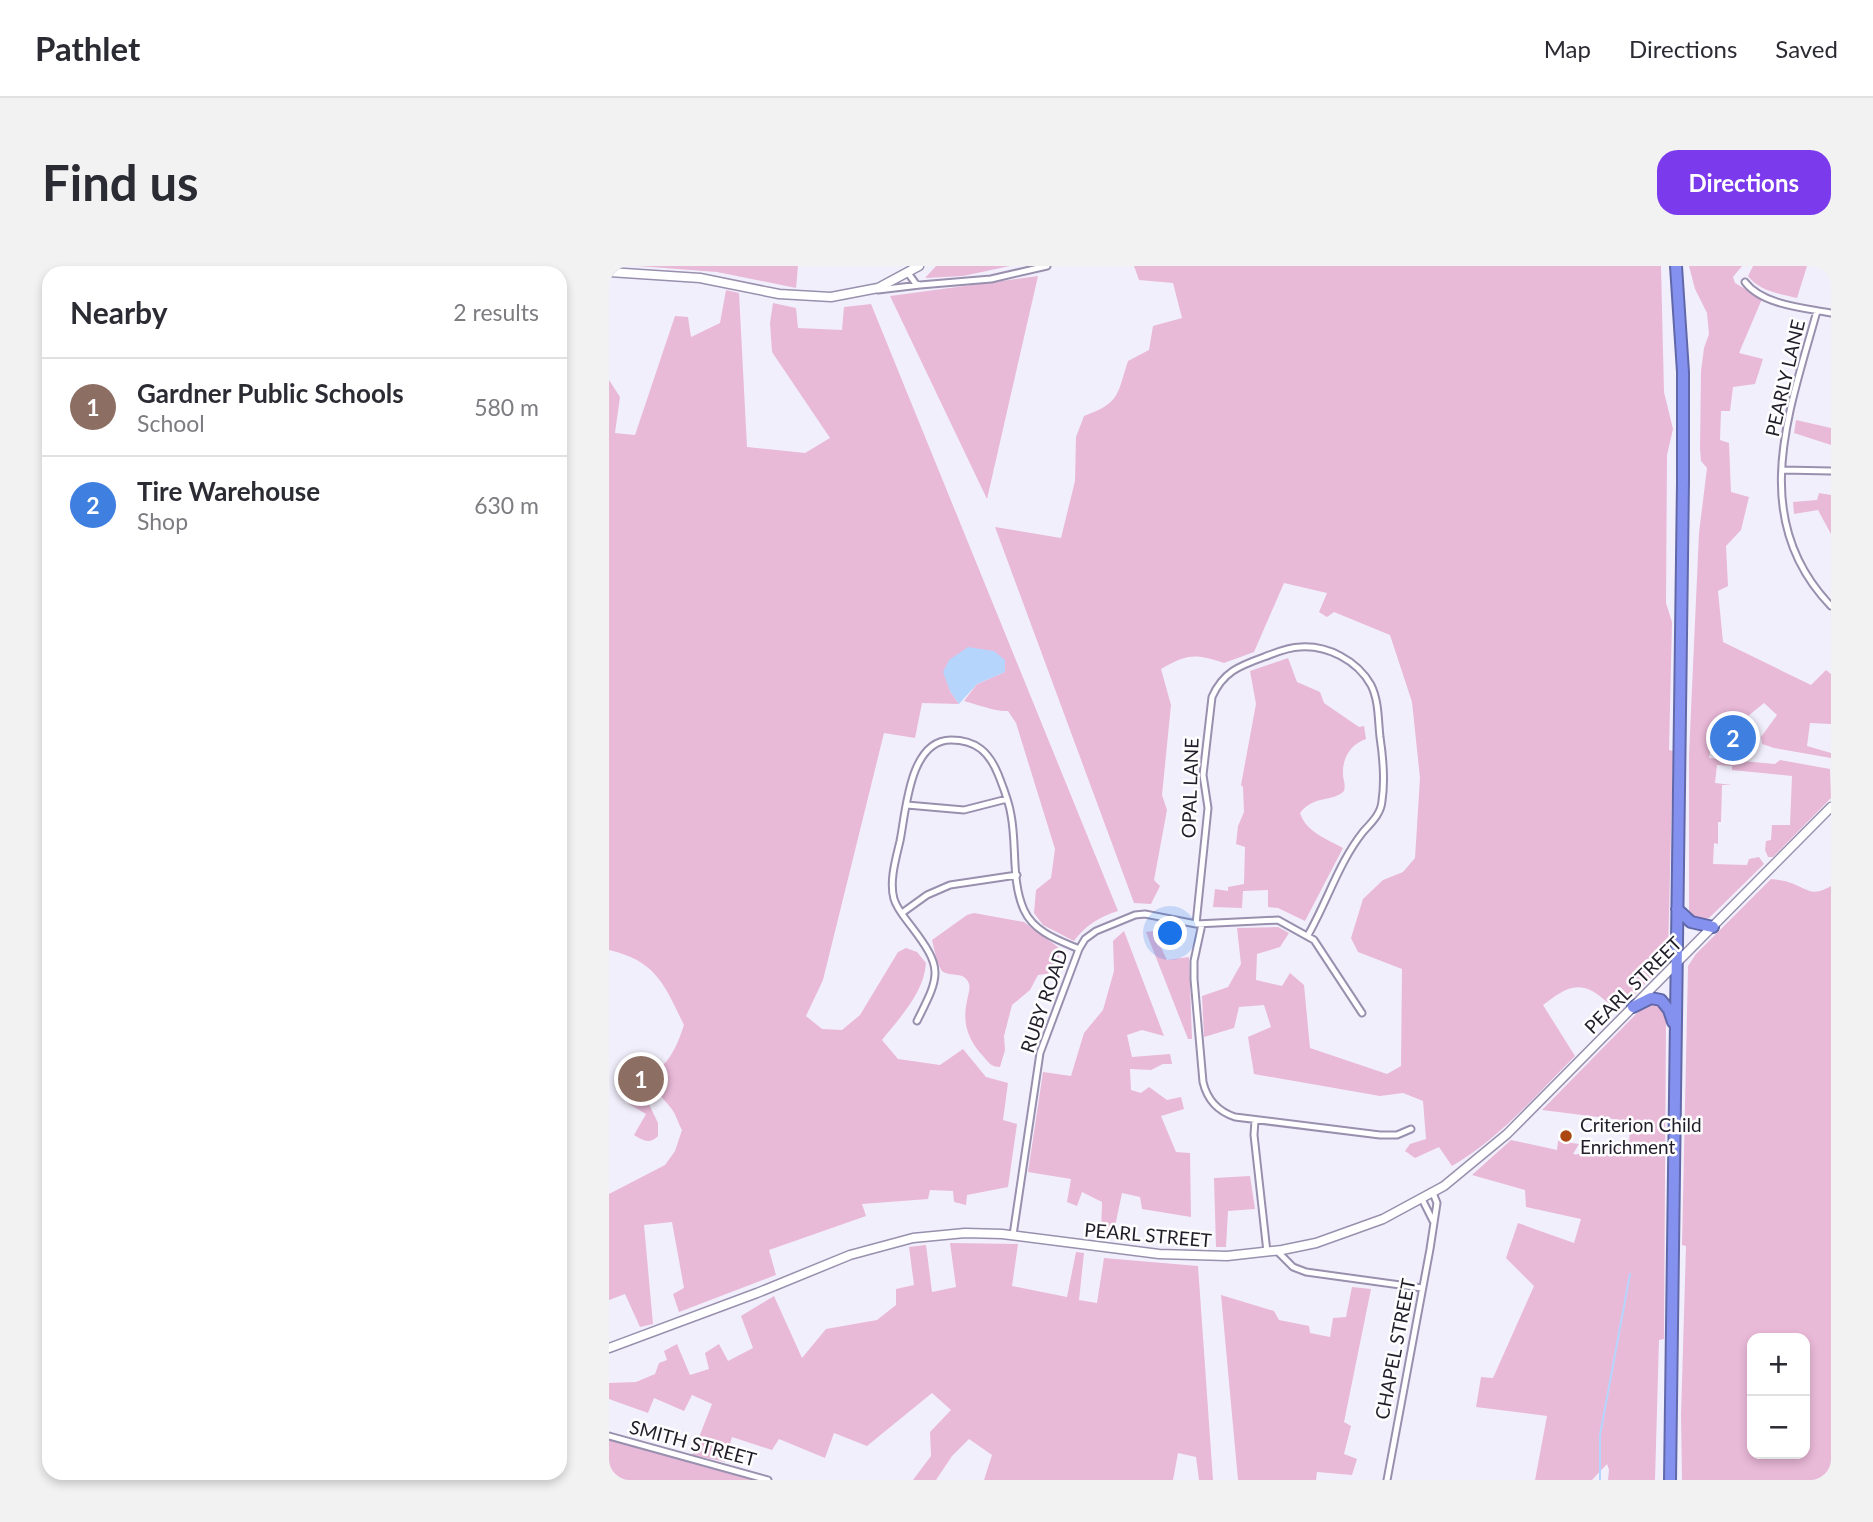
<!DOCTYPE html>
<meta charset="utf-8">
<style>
:root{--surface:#fff;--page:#f2f2f3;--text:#2b2b33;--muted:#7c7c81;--line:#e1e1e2;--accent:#7c3aed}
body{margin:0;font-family:Lato,sans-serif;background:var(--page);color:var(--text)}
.controls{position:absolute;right:21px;bottom:21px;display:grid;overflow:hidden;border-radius:14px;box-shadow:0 4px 10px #0003}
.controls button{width:63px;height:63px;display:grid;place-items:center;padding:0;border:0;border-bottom:2px solid var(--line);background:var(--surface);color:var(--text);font:35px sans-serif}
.you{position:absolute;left:562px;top:668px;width:24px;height:24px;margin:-18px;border:5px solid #fff;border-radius:50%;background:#1a73e8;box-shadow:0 0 0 10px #1a73e833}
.badge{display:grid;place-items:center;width:46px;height:46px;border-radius:50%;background:var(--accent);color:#fff;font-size:23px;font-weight:700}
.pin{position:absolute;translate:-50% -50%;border:4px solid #fff;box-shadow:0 2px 7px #0006}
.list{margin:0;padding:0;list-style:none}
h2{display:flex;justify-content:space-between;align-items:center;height:91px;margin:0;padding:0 28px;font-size:30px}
h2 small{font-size:23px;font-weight:400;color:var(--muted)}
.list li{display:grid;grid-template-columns:46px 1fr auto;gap:21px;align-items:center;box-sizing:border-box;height:98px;padding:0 28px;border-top:2px solid var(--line)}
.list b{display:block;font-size:26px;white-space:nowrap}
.list p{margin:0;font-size:23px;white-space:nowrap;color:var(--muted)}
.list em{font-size:23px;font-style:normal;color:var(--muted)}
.map{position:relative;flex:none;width:1222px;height:1214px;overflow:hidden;border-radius:21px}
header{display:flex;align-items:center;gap:42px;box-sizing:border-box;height:98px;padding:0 35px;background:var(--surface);border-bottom:2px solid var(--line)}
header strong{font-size:33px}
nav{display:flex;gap:38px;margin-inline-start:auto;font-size:24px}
.intro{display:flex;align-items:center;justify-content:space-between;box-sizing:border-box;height:168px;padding:0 42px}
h1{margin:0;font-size:49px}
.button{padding:18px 32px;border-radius:21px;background:var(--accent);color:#fff;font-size:24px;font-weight:700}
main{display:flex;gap:42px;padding:0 42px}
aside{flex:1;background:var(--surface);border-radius:21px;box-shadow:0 4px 10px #0003}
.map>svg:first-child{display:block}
</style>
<header>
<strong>Pathlet</strong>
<nav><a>Map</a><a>Directions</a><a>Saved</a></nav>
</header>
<div class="intro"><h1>Find us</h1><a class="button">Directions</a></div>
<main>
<aside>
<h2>Nearby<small>2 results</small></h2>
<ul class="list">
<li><span class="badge" style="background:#8d6e63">1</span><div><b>Gardner Public Schools</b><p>School</p></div><em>580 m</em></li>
<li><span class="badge" style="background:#3f7fe0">2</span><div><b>Tire Warehouse</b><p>Shop</p></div><em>630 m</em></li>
</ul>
</aside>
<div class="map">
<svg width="1222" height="1214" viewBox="0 0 1222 1214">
<rect width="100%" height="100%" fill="#f2effc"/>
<path fill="#e9b9d8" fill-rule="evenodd" d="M29,0H189L187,22L108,6Z
M327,0H401L354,10L316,12Z
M525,0H1052L1055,126L1064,163L1058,189L1057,337L1063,356L1060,484L1064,485L1059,689L1054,699L1016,739L1014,737L1008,742C999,738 993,731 985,726C964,714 951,727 934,739L966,790C927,829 891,872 843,900L830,881L806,892L796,885L801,878L817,873L814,835L794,827L771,830L645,808L639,771L662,761L655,739L630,741L625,762L595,771L593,730L619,721L632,698L628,662L669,661L680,667L671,681L648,688L647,714L673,720L681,707L695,719L701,782L778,808L792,800L793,703L749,686L742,672L754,633L774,614L794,606L806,592L811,512L803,436L781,369L725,346L718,351L710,346L718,327L675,317L645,386L615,397C586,387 578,388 552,403L562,439L553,529L558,544L545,614L551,620L542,638L525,637L386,261L452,272L466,215L467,171L475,150C511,137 508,129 519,95L540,84L544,60L573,52L564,17L530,14Z
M1080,0H1133L1124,11L1126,17L1153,33L1130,87L1154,93L1146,118L1124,121L1121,145H1112L1111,174L1120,177L1122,226L1140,231L1132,264L1117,280L1119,320L1109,325L1114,376L1202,419L1217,404L1222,408V458L1201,457L1198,480L1222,487V492L1165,482L1153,478L1152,471L1168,449L1155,437L1133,455L1106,456L1100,492L1166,498L1171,494L1221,503L1222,532L1164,591H1159L1156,584L1157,575L1162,574L1163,559H1181L1183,510L1123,504V500L1108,499L1106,517L1123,519H1113L1112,556H1109V578L1105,577L1104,598L1138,599L1140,593L1150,591L1155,598L1100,652L1093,654H1087L1080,646V489L1090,267L1098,202L1092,195L1091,182L1092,105L1095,82L1100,68L1098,47L1086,23Z
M1144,0H1198L1188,32C1171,28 1150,25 1139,10Z
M429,10L378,233L281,30Z
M117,24L130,27L138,181L196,187L221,172L163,86L161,57L164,37L187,42L189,62L233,64L235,41L262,38L509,645C490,651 477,659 465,675L434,659L425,647L427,624L442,612L446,583L407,457L399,445C388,446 366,438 355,435L368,418L396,406L341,425L350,438L313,437L306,472L275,467L214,714L197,750L213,763L233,764L251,749L289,686L297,682L308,686L317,697C315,727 291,751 273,774L289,793L331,799L354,783L377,811L399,817L394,854L408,858L399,921L358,929L357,939L345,936L344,925L321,924L319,933L253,938L257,950L160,984L167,1009L70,1046L64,1028L75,1022L63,956L35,959L44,1058L31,1061L16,1028L0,1034V928L56,899L66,885L73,864C69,857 67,848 62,842C48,825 46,828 49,804C63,792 69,777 75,759C55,718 47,695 0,684V114L11,131L6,167L26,169L66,50L79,51L82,71L111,57Z
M1187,154L1222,162V179L1185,167Z
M1210,227L1222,229V268L1209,244L1185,248L1184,236L1208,234Z
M679,392L688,416L711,426L715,437L750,461L755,460L757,473C742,478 733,492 734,508C734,515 737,517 735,525C723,537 706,528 691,547C697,566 718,573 734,582L696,655L669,642L659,641V624L634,625L633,642L604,641L606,623L619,625V621L635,618L636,581L627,578L629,560L635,546L634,521L632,519L647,438L641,405Z
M1162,613C1168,614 1174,614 1179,616C1198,622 1202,632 1222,620V1214H1073L1072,1150L1077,980L1073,979L1079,700L1087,688ZM1143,1072H1196V1188H1143Z
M365,647L415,656L449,681C453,690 448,699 443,707L429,709L421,724L403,739L395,770L396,784L391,801C382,801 380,797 374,790C359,774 353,757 358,735C359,728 363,720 358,714C353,706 340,711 333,705C328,699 325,682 323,674L358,649Z
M515,665L555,770L533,764L518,769L523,791L561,788L563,798H554L542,804L521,803L522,824L532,827L540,821L558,834L572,831L575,843L552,850L567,886L581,887L582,951L533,943L531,931L513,927L504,970L492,967L493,936L473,926L468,940L458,936L462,913L419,906L434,806L462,810L475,767L494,744L505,705L504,675Z
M544,665L558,694L580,691L583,773H579L537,666Z
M1048,736L1057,746V755L1055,1073L1050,1074L1046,1214H999L1000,1204L998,1198L983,1214H926L938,1150L867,1141L872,1111L884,1112L925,1020L897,992L909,957L965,977L972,953L917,941L916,924L863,909L902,874L948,884L949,875L970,878L964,888C971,890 975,884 981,879L1020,882L1021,855L933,844L1030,745L1040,737Z
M30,828H35L49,857V870C41,879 33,874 25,869L37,848L20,838L26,829Z
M641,910L646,943L619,945L617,981H607L605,912Z
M341,977L409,978L403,1020L458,1031L467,986L475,987L470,1034L488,1037L495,992L589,1000L604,1214H590L587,1191L569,1187L564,1214H375L383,1189L360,1173L343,1190L327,1214H304L322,1190L321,1166L342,1144L323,1127L258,1180L225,1167L216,1192L170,1173L163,1184L123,1171L116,1196L83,1189L103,1138L83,1129L75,1145L45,1132L39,1147L0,1133V1117L27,1116L46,1108L50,1097L58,1094L55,1085L68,1078L81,1109L100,1103L96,1087L110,1078L119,1095L144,1082L132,1050L165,1030L193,1092L217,1063L268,1054L287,1039V1023L305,1019L300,981L317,979L323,1026L347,1021Z
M743,1021L762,1023L735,1156L742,1160L735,1188L748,1193L743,1209L708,1206L707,1214H629L612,1029L665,1045L670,1054L700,1060L701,1067L721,1071L724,1052L737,1051Z
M0,1171L156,1214H0Z"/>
<path fill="#b6d5fc" d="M359,381L385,385L396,394V406L368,418L350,438L341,425L334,406L340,394Z"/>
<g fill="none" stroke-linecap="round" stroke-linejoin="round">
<path stroke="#b6d5fc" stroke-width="2" d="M991,1214V1169L1021,1008"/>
<g stroke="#9890ae" stroke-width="9">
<path id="street" d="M299,7L307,18L311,19L382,13L438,0
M1136,16C1153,39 1196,42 1222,47
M269,24L311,19
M1208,45C1180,146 1138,253 1222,340
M1174,204L1222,205
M298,539L355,544L398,533
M293,647L318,629L341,619L408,609
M587,658L599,542L594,509L603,431C614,406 630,400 655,391C666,387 679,381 691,381C718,379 748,394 762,419C770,435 769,454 771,471C774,491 776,515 773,535C772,548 762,557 754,566C730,596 718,636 699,669
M593,658L585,695V713L594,816C598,833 608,845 626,851L771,869H788L802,863
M308,755C331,709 335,703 302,660C296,652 288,643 285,633C280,615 287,592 291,575C297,546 300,474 342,474C367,474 380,486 389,508C394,521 400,535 402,549C408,579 402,615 415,644C425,666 449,674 470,683
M646,854L645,869L658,986
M813,933L824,955
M404,969L431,787L470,683L476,673L487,665L526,649L536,648L587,658L669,654L705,674L753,747
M668,985L684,1001L697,1006L813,1022
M0,1170L159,1214
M778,1214L821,983L828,937L824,927"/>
</g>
<g stroke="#9890ae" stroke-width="11">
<path id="secondary" d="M0,6L91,12L170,28L222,31L269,22L310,0
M0,1082L148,1027L241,989L304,972L356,967L393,968L550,988L618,990L673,984L707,977L774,953L835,920L898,868L1222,541"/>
</g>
<g stroke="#6168a9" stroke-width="14">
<path id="highway" d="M1068,643L1082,656L1104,661
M1024,741L1042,732L1052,734L1060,744L1064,756
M1061,1214L1074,216V106L1067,0"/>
</g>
<use href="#street" stroke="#fff" stroke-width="5"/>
<use href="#secondary" stroke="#fff" stroke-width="8"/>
<use href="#highway" stroke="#8491ee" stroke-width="10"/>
</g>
<circle fill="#ab4811" stroke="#fefefe" stroke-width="2.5" cx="957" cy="870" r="7"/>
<g text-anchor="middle" stroke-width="5" stroke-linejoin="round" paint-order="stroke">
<g font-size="19" fill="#211d29" stroke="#fefefe">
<text transform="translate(1176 112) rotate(-77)" y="7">PEARLY LANE</text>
<text transform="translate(581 522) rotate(-88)" y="7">OPAL LANE</text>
<text transform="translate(1024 719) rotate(-45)" y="7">PEARL STREET</text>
<text transform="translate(435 735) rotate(-71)" y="7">RUBY ROAD</text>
<text transform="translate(539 969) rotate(5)" y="7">PEARL STREET</text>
<text transform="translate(786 1083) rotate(-79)" y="7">CHAPEL STREET</text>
<text transform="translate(84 1177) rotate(15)" y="7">SMITH STREET</text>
</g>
<g font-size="19" fill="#211d29" stroke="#fefefe" text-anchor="start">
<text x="971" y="866">Criterion Child<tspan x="971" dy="22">Enrichment</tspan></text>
</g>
</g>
</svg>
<div class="controls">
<button>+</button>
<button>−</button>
</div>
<div class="you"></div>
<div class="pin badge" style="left:32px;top:813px;background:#8d6e63">1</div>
<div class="pin badge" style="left:1124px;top:472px;background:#3f7fe0">2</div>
</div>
</main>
